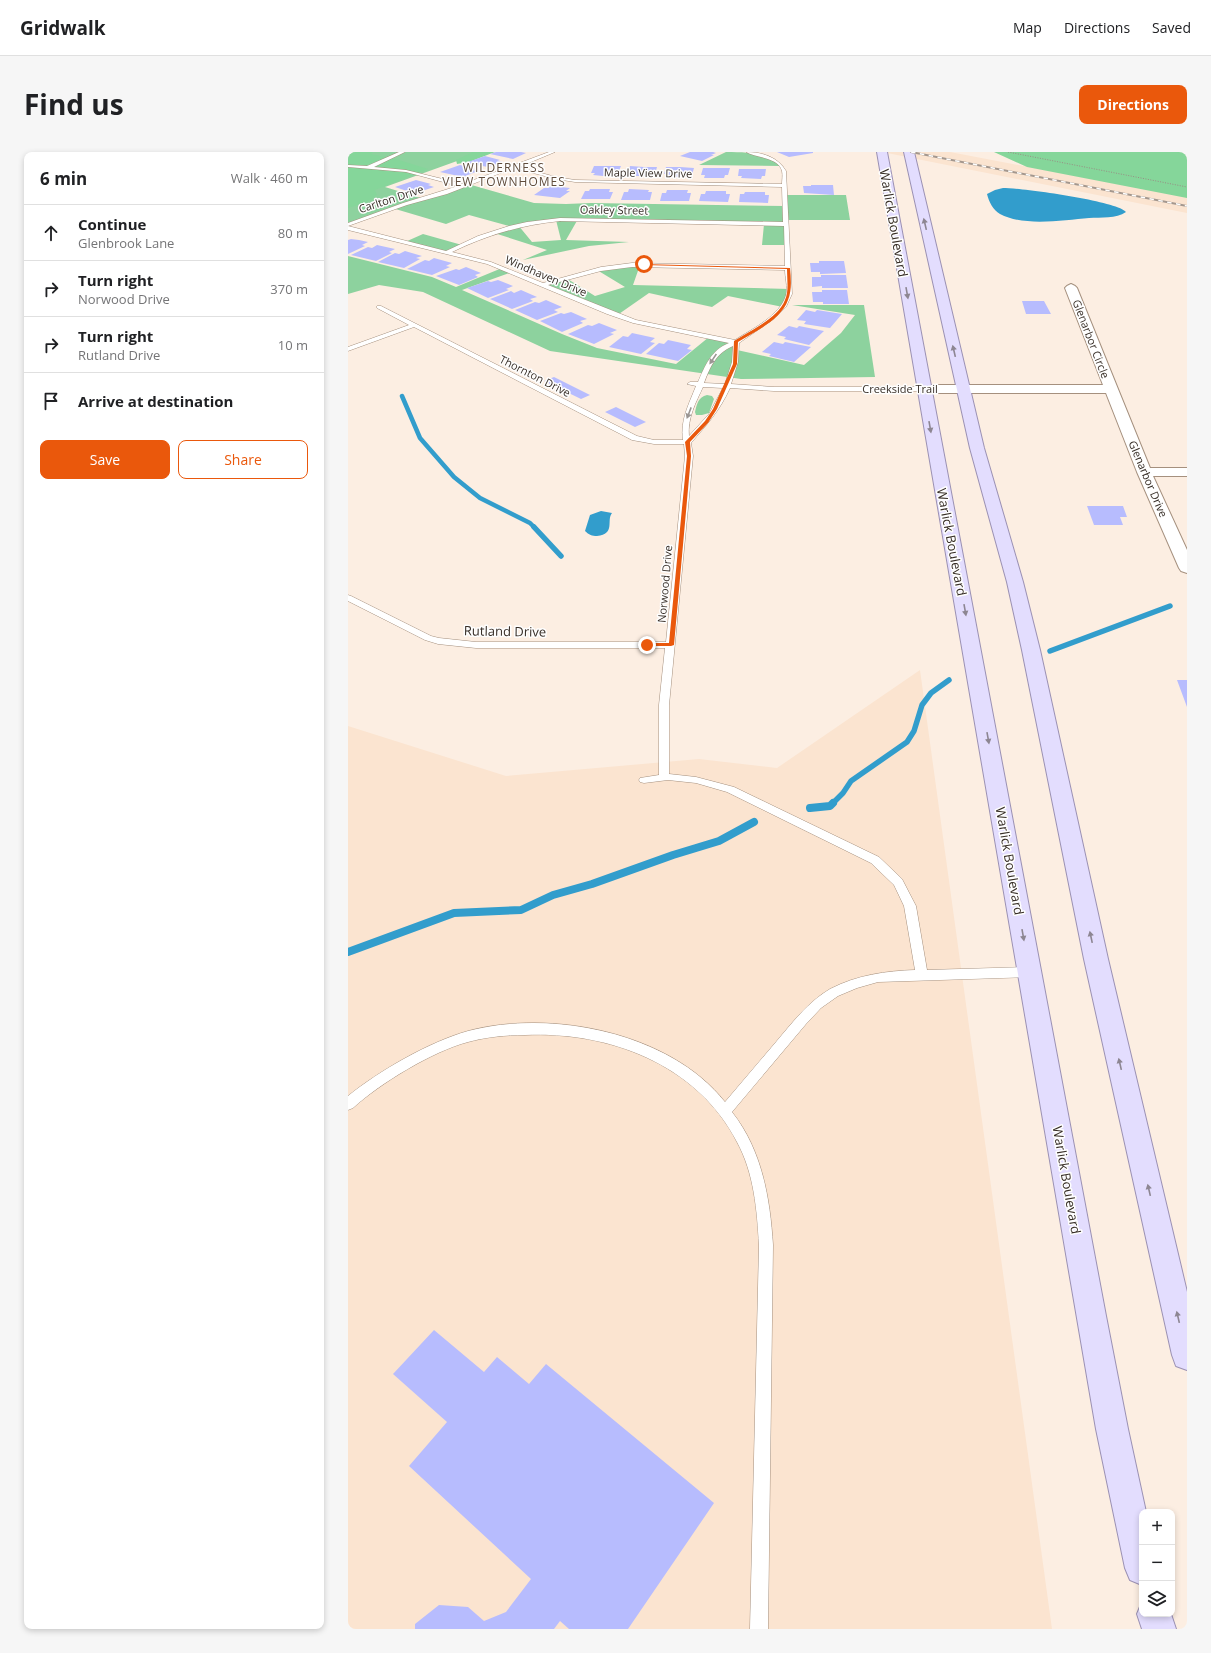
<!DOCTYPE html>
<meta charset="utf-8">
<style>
:root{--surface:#fff;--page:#f6f6f6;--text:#202124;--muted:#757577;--line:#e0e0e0;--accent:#ea580c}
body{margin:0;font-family:"Open Sans",sans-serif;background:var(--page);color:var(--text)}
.controls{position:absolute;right:12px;bottom:12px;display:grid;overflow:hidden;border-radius:8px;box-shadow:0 2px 6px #0003}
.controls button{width:36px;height:36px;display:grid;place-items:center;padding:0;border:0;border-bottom:1px solid var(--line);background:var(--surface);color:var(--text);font:20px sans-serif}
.stop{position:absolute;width:12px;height:12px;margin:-9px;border:3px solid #ea580c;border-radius:50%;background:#fff}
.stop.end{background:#ea580c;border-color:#fff;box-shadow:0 1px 4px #0008}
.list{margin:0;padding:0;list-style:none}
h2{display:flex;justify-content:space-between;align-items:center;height:52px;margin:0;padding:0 16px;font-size:17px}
h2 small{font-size:13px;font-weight:400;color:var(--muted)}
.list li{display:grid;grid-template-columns:26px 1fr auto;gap:12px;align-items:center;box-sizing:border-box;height:56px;padding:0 16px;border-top:1px solid var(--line)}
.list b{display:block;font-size:15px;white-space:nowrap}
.list p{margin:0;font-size:13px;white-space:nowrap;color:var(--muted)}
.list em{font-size:13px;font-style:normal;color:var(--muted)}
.actions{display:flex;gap:8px;padding:12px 16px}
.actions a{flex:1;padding:9px 0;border:1px solid var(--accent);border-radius:8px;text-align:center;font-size:14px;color:var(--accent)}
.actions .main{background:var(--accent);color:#fff}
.icon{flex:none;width:22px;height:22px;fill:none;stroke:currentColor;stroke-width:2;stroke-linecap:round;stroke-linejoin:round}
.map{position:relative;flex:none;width:839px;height:1477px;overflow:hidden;border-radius:8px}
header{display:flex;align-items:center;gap:24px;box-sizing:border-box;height:56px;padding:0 20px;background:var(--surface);border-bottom:1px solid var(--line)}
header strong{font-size:19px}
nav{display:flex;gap:22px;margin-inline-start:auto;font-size:14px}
.intro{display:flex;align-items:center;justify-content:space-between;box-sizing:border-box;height:96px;padding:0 24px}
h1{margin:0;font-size:28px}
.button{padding:10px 18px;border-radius:8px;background:var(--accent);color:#fff;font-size:14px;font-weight:700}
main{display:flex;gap:24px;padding:0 24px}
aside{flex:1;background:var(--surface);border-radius:8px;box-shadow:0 2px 6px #0003}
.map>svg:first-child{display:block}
</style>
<header>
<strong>Gridwalk</strong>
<nav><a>Map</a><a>Directions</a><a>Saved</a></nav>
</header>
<div class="intro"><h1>Find us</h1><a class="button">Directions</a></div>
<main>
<aside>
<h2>6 min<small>Walk · 460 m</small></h2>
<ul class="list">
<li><svg class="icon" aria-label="ahead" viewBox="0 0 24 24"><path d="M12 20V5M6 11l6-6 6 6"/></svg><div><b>Continue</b><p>Glenbrook Lane</p></div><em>80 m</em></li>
<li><svg class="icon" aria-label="right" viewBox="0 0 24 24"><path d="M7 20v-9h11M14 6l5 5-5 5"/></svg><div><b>Turn right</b><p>Norwood Drive</p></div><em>370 m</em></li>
<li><svg class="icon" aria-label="right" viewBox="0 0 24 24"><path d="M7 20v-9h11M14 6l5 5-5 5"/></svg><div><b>Turn right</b><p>Rutland Drive</p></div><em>10 m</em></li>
<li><svg class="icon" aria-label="arrive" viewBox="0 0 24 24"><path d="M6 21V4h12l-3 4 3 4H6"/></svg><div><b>Arrive at destination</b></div></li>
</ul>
<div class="actions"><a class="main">Save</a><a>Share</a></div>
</aside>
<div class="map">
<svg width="839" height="1477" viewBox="0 0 839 1477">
<rect width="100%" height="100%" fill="#fceee2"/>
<path fill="#fbe4d0" d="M534,0H602L839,45V61Z
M572,518L704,1477H0V574L158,624L351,607L429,616Z"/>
<path fill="#8dd29e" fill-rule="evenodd" d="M0,0H134L37,35L76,47L120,32L186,51L218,52L243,51L437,54L436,43H498L502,68H438L439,93H414L416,72L230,67L218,88L281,90L241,94L175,108L199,98L143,80L161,74L121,63L98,72L44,56L0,73ZM208,68L213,88L184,90L170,73Z
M378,0C401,0 414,1 433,14L351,13Z
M75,82L114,93L100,100L57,90Z
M0,104L84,125L108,135L154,116L164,120L114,138L214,182L249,196L328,212L361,185L388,190L389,198L456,213L493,181L507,163L444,153H516L527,225L393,227L202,199L75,140L31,133L0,142Z
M292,113L285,133L441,137L435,155L380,144L364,155L301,141L268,164L195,133L218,126L247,144L277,135L249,118Z
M359,243L364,244L366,247L361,261L354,263H348L347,260C349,252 350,245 359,243Z"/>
<path fill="#85d69a" d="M0,0H25L23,2L51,8L80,17L27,38L29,43L17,51L0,56Z
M125,0H147L121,10L109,12L108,8Z
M646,0H839V46L679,15Z"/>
<path fill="#329dcc" d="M655,36C673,36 769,49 778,60C768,67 753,65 741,66C716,68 676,75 652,62C645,58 641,50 639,42L647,38Z
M253,359L264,361C258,368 268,382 249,384C244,384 241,383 237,379L242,363Z"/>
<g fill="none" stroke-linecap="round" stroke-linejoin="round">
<path stroke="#329dcc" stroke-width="4.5" d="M54,244L72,286L106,325L132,346L182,371L187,376"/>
<path stroke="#329dcc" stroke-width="5.5" d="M186,375L213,404
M702,499L822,454
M484,652L495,641L503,629L559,590L566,579L574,553L583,541L601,528"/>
<path stroke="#329dcc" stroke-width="8" d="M462,656L482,654L485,651
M0,800L106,761L173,758L205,743L244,732L325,703L371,689L406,670"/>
</g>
<path fill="#b7bcfe" d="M148,0H173L178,1L165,7L142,2Z
M342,0H365L368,1L363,3H366L354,9L332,4Z
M429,0H465V1L441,5Z
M137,4L152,8L149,9L155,10L140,15L117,11Z
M112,13L127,17L124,18L130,19L115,25L92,20Z
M246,14H273L270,21H267L265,24H255L245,23L247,21H243Z
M282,14L296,15H309L307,22H303L302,24H282L283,22H280Z
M318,15H332L346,16L344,23H340L339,25H319L320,22H316Z
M355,16H382L380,23H377L376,26H356L357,23H353Z
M391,17H418L417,24H414L413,27L393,26L394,24H390Z
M68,28L83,32L80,33L86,35L71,40L65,39L62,40L47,35Z
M463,33H485L486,43L456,41L455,34H463Z
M203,34L222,36L218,39H222L212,46L186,43L196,36H200Z
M242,37H262L261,40H265L262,47H233L237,39H241Z
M281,37L301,38L300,40H304L302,48H273L276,40H280Z
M319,38H340L339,41H343L341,49H312L314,41H318Z
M358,39H378V42H382L380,50L351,49L353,42H357Z
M397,40H417V43H421L420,51L391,50L392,42H396Z
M3,87L11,88L20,90L14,93L17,94L0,102V88Z
M29,93L47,97L41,100L44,101L28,109L3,103L20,95L24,96Z
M57,99L74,104L68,106L72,107L56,116L30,110L47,101L51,102Z
M86,106L104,111L98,114L102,115L84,123L59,117L77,108L81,109Z
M471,109H496L498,121L472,122V120H463L462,111H471Z
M118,115L133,121L127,123L130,125L111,133L88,124L108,117L111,118Z
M473,123H498L500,136H474V134L464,135V125H473Z
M150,128L165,134L158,137L161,138L140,146L119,136L140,129L143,130Z
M173,138L189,145L182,147L185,149L164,157L142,147L163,139L166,141Z
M474,138H499L501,152H475V150H465L464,140H474Z
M198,148L214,155L206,158L210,160L189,168L167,158L187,150L191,151Z
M674,149H696L703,162H678Z
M458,158L467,160L469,158L494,162L482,176L456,172L458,169L449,168Z
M223,160L239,167L232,169L235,171L214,180L192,169L213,161L216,162Z
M251,171L269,178L262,181L266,182L246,192L220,182L240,173L244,174Z
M441,174L449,176L451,174L476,179L461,193L436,187L438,185L429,183Z
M284,181L307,186L302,190L307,191L293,202L261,195L275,184L280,185Z
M320,188L343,193L339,197L344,198L330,209L298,202L311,191L316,192Z
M426,190L435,192L437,190L463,195L446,210L421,204L423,202L414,200Z
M206,225L242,243L233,247L196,229Z
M268,255L298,270L287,275L257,260Z
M739,354H775L779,365H772L775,373H746Z
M829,528H839V555Z
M86,1178L136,1220L149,1205L181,1232L198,1212L366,1351L280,1477H221L212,1469L206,1477H67V1472L91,1453L120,1455L136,1469L158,1460L183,1427L61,1314L99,1270L45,1222Z"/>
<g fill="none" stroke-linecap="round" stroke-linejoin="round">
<g stroke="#a5907e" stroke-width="1">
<path id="service" d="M51,0H57L26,15L58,18L115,32L201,0H207L171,15L208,25L227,28L434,32C434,29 435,23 434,19C430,5 408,6 398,0C414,0 430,5 438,19L444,142L438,155L427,166L391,191L390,210L383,232L426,235H575L578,237L575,239H426L382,236C371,260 359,272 343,291L345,304L321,553V622L348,625L386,635L531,705L554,727L568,754L579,818L682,815L686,817L688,820L686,823L682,825L530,830L509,836L490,844L473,856L458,872L384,960C414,998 422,1046 425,1093L420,1477H402L411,1093C409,1058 406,1021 389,990C349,912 260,879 177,883C158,883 138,885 120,890C85,899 31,932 5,956L0,958V944C31,919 81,890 120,879C202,857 322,880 377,950C394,930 411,910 428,890C444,871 460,850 482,837C509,823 538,819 567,818L556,754L546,733L523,711L379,640L348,631L320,628L296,631L292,630L291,628L292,626L311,623V553L317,496H128L90,492L77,488L0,449V443L3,444L83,484L91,486L128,490H318L337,304L336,292H306L284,288L66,175L0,199V195L61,173L29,156V154H33L289,284L306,288H335C332,268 341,252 348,234L339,232L342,230H350C357,214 363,198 381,191L285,171L259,162L139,112L0,78V71L55,51L110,34L58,20L0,15V13L19,14ZM166,16L208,27L227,30L434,35L435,70L212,66L179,70L161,74L130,84L98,99L0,74L59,53L99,42ZM212,69L436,74L437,114L284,111L253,115L195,131L143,110L104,100C139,83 173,73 212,69ZM284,115L437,118C437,125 440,135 438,143C432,164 404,177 387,188L288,168L200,133L253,119ZM385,194L384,210L377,232L356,231C362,215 368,201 385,194ZM355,235L375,236L361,262L341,284C339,267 348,250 355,235Z"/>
</g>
<g stroke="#a5907e" stroke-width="2">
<path id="minor" d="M723,132L727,134L729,136L802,316H839V324H805L839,398V421L833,419L831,416L789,320L758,241H575L570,240L568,237L570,234L575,233H755L717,136L719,134Z"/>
</g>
<g stroke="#9b91b3" stroke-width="2">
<path id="primary" d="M529,0H539L758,1164L780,1277L798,1360H794V1433L782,1428L777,1416L748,1277Z
M556,0H566L636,296L675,430L692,498L760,807L839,1140V1218L828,1214L824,1203L736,807L674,498L659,430L622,296Z
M794,1450V1462H823L828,1477H794L789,1462Z"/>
</g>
<path stroke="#988d83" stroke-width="1" stroke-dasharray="1 1.5" stroke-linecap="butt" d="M660,0L839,35"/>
<use href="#service" fill="#fff" fill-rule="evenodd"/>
<use href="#minor" fill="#fff" fill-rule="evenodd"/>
<use href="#primary" fill="#e3ddfe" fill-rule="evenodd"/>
<g stroke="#a3978e" stroke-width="2">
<path id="rail" d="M563,0L839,54"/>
</g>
<use href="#rail" stroke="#fefefe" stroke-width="1.5" stroke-dasharray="4.5" stroke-linecap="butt"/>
</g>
<defs><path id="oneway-solid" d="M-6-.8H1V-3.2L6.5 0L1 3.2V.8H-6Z"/></defs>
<g fill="#8d8692">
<use href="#oneway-solid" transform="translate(577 72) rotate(-103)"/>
<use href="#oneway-solid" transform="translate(559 141) rotate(80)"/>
<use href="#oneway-solid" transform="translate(606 199) rotate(-103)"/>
<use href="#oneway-solid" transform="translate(582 275) rotate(80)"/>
<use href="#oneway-solid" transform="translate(617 458) rotate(80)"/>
<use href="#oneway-solid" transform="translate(640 586) rotate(80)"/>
<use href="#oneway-solid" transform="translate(675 783) rotate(80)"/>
<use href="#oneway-solid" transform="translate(743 785) rotate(-102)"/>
<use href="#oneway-solid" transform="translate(772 912) rotate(-103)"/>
<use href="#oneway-solid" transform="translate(801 1038) rotate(-103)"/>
<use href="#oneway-solid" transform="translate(830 1165) rotate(-103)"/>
</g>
<g fill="#9b9693">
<use href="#oneway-solid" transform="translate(365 207) rotate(124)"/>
<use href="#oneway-solid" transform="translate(341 261) rotate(111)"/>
</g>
<path fill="#ea580c" d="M295,112L442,116C443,127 444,138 440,148C433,168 406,180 390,190L389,212L369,257L360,271L342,290L343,304L326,493L323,494H299L296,493L299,491H321L339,304L337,290L357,269L365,257L385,212L386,189C402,179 430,166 437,148C441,139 439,128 439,117L296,113Z"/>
<g text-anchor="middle" stroke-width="3" stroke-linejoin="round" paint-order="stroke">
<g font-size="11" fill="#372e27" stroke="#fefefe">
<text transform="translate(300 21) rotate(1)" y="4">Maple View Drive</text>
<text transform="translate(43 47) rotate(-18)" y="4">Carlton Drive</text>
<text transform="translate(266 58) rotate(1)" y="4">Oakley Street</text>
<text transform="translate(198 124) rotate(23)" y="4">Windhaven Drive</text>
<text transform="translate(743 187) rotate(69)" y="4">Glenarbor Circle</text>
<text transform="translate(187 224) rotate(27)" y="4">Thornton Drive</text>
<text x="552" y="241">Creekside Trail</text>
<text transform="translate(800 327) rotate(67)" y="4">Glenarbor Drive</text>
<text transform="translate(317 432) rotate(-85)" y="4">Norwood Drive</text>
</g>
<g font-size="12" letter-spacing="1" fill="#604d3d" stroke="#fefefe">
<text x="156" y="20">WILDERNESS<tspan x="156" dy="14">VIEW TOWNHOMES</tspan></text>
</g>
<g font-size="13" fill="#372e27" stroke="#fefefe">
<text transform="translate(546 71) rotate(80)" y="5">Warlick Boulevard</text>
<text transform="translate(604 390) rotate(79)" y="5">Warlick Boulevard</text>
<text transform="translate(157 479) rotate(1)" y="5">Rutland Drive</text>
<text transform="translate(662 709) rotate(80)" y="5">Warlick Boulevard</text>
<text transform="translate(719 1028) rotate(80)" y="5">Warlick Boulevard</text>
</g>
</g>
</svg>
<div class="controls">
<button>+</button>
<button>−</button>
<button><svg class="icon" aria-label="layers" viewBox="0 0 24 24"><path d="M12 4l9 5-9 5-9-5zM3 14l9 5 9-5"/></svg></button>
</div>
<div class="stop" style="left:296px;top:112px"></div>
<div class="stop end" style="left:299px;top:493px"></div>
</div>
</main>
